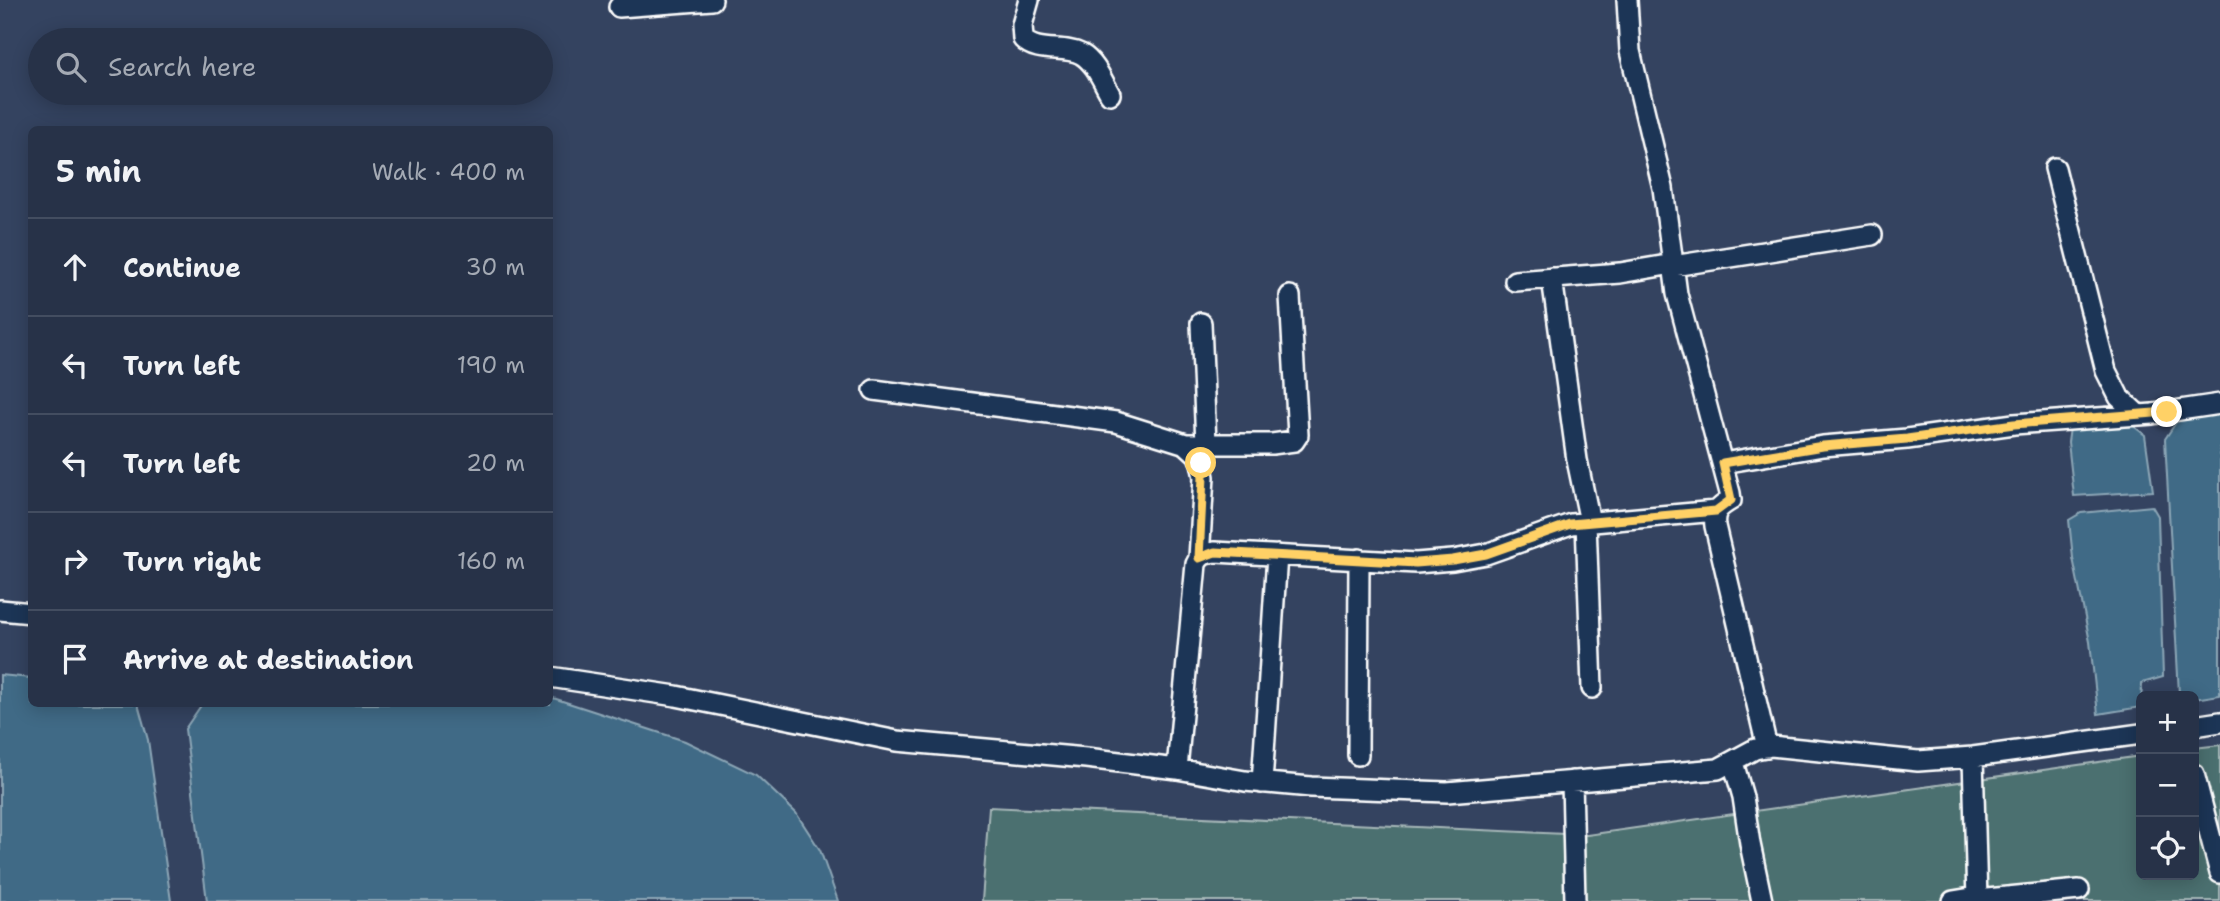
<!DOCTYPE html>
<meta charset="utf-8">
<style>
:root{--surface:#273248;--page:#333e52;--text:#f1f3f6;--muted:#a4aab4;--line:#434d60}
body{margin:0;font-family:"Shantell Sans",sans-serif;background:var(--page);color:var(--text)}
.controls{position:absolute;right:21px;bottom:21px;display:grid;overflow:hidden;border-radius:10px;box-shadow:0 4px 18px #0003}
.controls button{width:63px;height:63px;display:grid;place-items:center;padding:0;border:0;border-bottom:2px solid var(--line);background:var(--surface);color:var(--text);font:35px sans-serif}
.stop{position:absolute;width:21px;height:21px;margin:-16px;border:5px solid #ffd166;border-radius:50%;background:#fff}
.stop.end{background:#ffd166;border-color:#fff;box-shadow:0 2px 7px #0008}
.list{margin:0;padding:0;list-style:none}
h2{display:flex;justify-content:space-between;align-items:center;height:91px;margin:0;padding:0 28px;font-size:30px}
h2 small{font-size:23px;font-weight:400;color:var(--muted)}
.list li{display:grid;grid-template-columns:46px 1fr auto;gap:21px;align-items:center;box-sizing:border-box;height:98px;padding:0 28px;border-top:2px solid var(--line)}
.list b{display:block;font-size:26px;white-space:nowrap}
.list em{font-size:23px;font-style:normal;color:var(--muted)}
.icon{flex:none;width:38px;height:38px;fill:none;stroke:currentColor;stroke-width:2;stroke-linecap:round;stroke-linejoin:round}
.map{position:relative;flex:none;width:2220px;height:901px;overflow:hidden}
.search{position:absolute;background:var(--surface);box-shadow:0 4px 18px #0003;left:28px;top:28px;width:525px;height:77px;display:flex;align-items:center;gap:18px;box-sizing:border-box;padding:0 24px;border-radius:38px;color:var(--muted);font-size:26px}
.panel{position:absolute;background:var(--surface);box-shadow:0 4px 18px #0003;left:28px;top:126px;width:525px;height:581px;border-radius:10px}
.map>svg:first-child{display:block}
</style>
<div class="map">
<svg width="2220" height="901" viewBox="0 0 2220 901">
<rect width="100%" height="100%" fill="#344360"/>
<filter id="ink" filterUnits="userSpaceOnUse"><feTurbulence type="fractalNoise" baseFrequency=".0143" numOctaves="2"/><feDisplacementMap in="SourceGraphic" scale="14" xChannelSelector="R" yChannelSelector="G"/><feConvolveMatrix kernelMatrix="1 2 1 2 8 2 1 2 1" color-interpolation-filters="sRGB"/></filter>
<g filter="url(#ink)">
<path fill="#4c6f70" stroke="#a6b7b8" stroke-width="2" d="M2220,745V901H982L989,807L1587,835L2141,756V875H2194V748Z"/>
<path fill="#406b86" stroke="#8ca6b6" stroke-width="2" d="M2220,403V695L2194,699V696L2179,694L2165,439L2187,406Z
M2123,418L2145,435L2153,491L2074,496L2068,442L2070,428Z
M2152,506L2158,516L2163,677L2142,683L2141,707L2098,714L2090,642L2073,558L2069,520L2081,513Z
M0,675L31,678L32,704H138L148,740L171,901H0Z
M550,697L685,741L756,775L796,813L820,850L838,901H207L185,729L202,704H550Z"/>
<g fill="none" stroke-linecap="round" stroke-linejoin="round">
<g stroke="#fff" stroke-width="24">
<path id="minor" d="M1029,0L1022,25L1023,39C1037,54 1064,45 1081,54C1095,62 1102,80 1110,94
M1627,0L1630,51L1663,188L1677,294L1730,493L1731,500C1719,507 1713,512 1715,526L1767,747
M619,7L712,0
M2055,168L2106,371L2119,397L2137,414
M1673,266L1872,235
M1552,278L1577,460L1590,522
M1515,281L1620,273L1673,264
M1201,323L1206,444
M874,390L1116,422L1186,444L1197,454L1201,463L1204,477L1199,558
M1186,444H1272L1294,441L1298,435L1290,296
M1723,463L1823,446L1907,439L2014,424L2153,414L2220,404
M1586,522L1592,688
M0,610L32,613
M550,677L676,696L897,741L1086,758L1177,769L1245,781L1311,787L1447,792L1718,769L1755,749L1771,746L1918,761L1973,757L2141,734
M2194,726L2220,722
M1358,755L1359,559
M1973,757L1977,901
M1733,762L1743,797L1750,844L1762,901
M1177,769L1196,564C1200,555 1206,553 1215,552L1416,563L1453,560L1486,554L1571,524L1716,511
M2194,774L2220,873
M1572,781L1575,901
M1262,783L1277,555
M1977,900L2079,890
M1953,901L1977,897"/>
</g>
<use href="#minor" stroke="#1d3557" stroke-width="19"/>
</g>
</g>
<g fill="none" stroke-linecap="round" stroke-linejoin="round" filter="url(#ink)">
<path stroke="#ffd166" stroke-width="9" d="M1201,463L1203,477L1199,558L1215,552L1416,563L1453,560L1486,554L1570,524L1716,511L1731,500L1723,463L1823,446L1907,439L2014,424L2167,412"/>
</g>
</svg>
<div class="controls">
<button>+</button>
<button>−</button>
<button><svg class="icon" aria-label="locate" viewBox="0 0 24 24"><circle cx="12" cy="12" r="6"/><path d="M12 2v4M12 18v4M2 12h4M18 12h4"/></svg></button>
</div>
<div class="stop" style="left:1201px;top:463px"></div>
<div class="stop end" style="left:2167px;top:412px"></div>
<div class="search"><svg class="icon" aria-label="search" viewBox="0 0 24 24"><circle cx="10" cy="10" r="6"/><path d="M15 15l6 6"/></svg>Search here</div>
<section class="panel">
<h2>5 min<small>Walk · 400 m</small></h2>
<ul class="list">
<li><svg class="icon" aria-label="ahead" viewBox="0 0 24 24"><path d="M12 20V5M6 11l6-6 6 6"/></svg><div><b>Continue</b></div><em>30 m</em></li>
<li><svg class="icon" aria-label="left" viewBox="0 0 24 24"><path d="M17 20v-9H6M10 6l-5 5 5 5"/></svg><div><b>Turn left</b></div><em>190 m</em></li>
<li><svg class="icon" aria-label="left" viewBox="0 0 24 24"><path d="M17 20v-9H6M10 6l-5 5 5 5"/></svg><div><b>Turn left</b></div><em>20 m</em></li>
<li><svg class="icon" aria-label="right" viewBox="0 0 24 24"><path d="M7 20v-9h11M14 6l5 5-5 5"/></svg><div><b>Turn right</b></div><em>160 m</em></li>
<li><svg class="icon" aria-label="arrive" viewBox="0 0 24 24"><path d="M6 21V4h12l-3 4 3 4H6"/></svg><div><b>Arrive at destination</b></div></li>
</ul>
</section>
</div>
